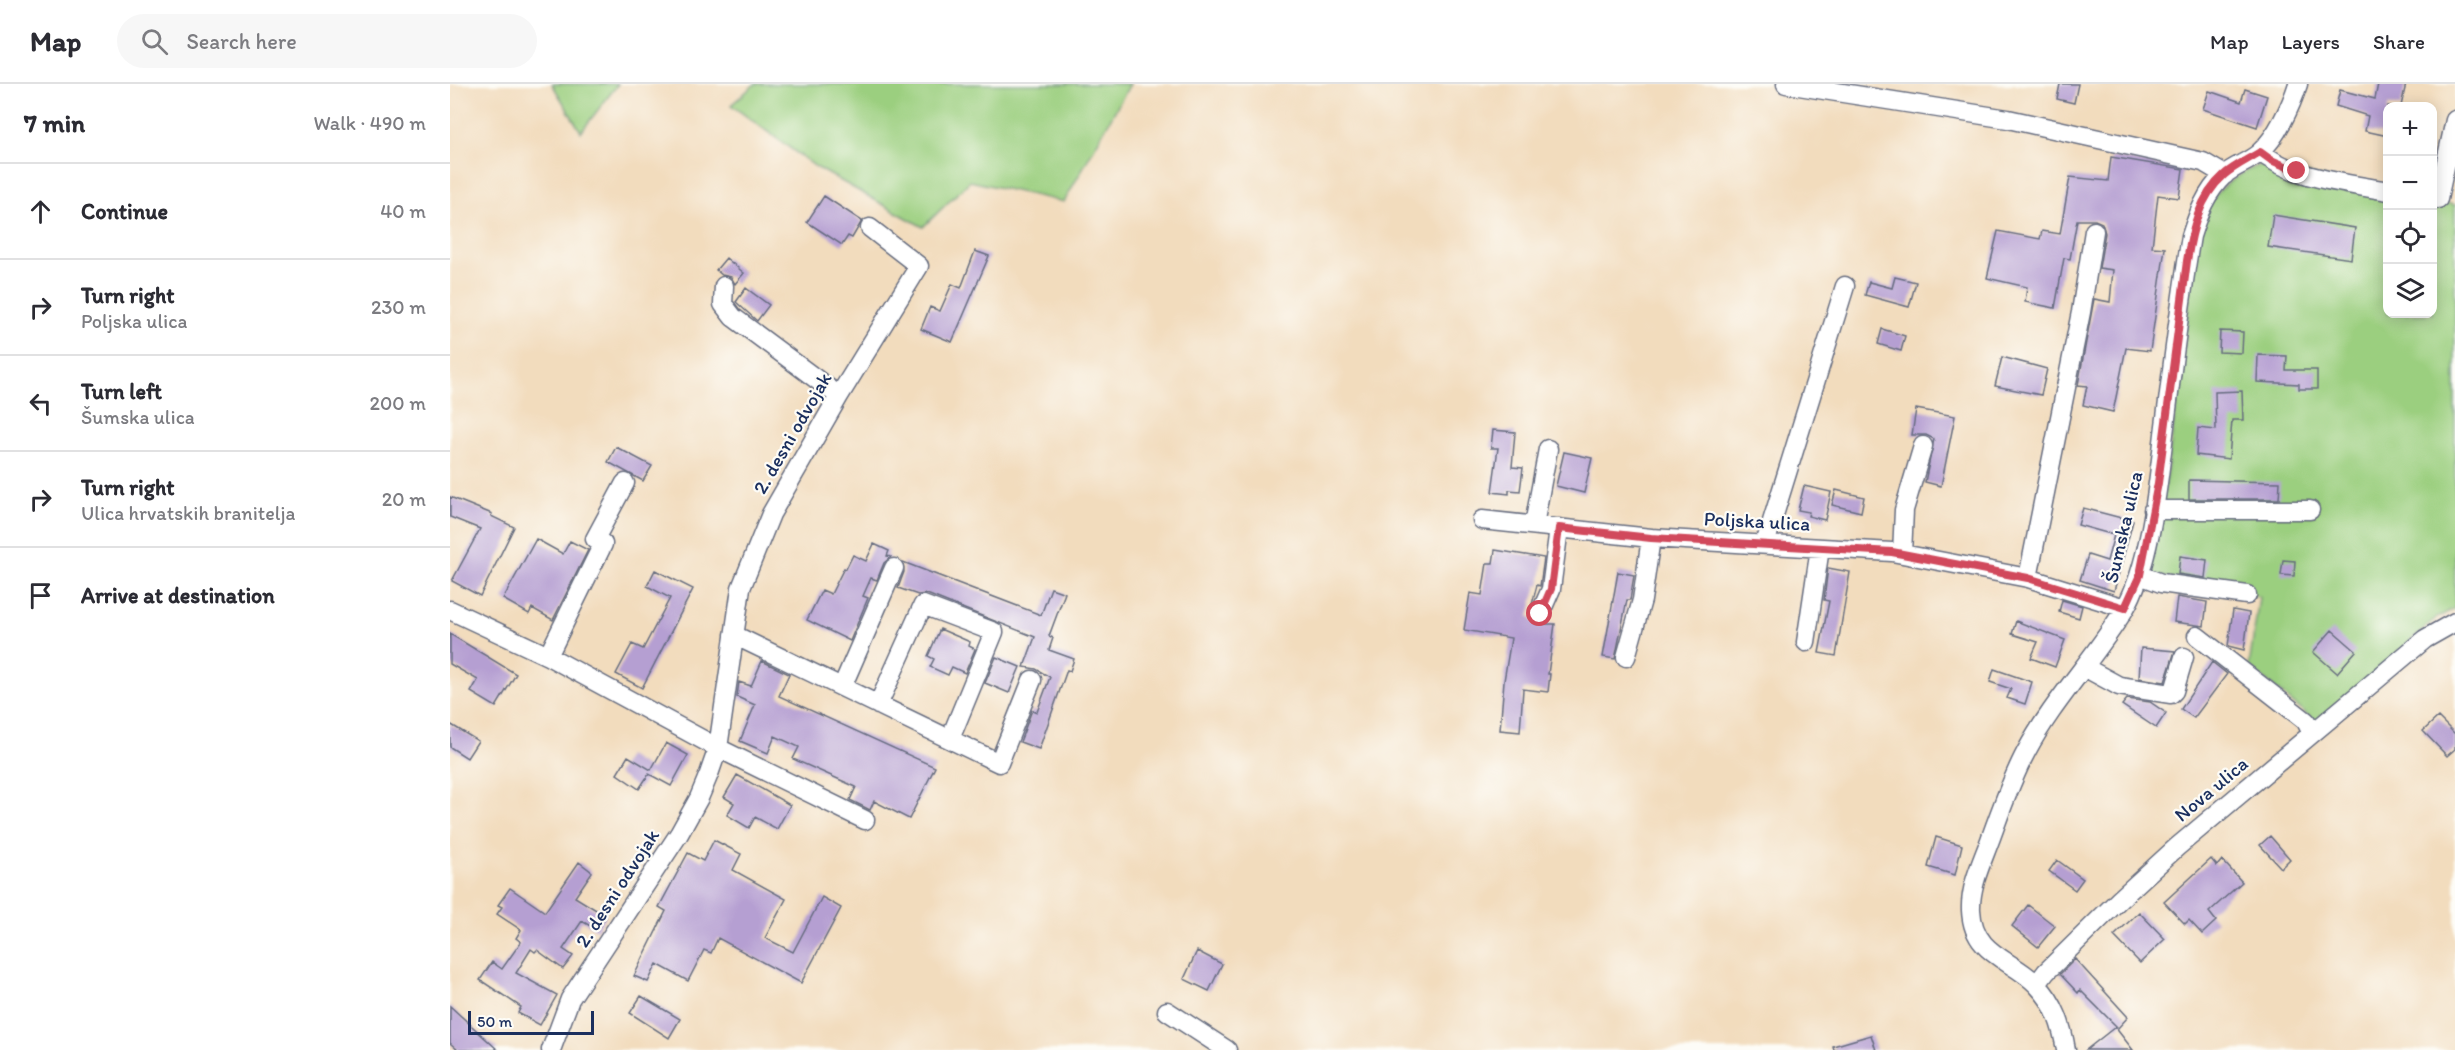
<!DOCTYPE html>
<meta charset="utf-8">
<style>
:root{--surface:#fff;--page:#f7f7f7;--text:#2b2b33;--muted:#7c7c81;--line:#e1e1e2}
body{margin:0;font-family:Itim,sans-serif;background:var(--page);color:var(--text)}
.controls{position:absolute;right:18px;top:18px;display:grid;overflow:hidden;border-radius:12px;box-shadow:0 3px 15px #0003}
.controls button{width:54px;height:54px;display:grid;place-items:center;padding:0;border:0;border-bottom:2px solid var(--line);background:var(--surface);color:var(--text);font:30px sans-serif}
.scale{position:absolute;left:18px;bottom:15px;width:126px;box-sizing:border-box;padding-left:6px;border:3px solid #1b2f5e;border-top:0;font-size:16px;line-height:21px;white-space:nowrap;color:#1b2f5e;-webkit-text-stroke:4px #fdfcf7;paint-order:stroke}
.stop{position:absolute;width:18px;height:18px;margin:-14px;border:4px solid #d1495b;border-radius:50%;background:#fff}
.stop.end{background:#d1495b;border-color:#fff;box-shadow:0 2px 6px #0008}
.list{margin:0;padding:0;list-style:none}
h2{display:flex;justify-content:space-between;align-items:center;height:78px;margin:0;padding:0 24px;font-size:26px}
h2 small{font-size:20px;font-weight:400;color:var(--muted)}
.list li{display:grid;grid-template-columns:39px 1fr auto;gap:18px;align-items:center;box-sizing:border-box;height:96px;padding:0 24px;border-top:2px solid var(--line)}
.list b{display:block;font-size:22px;white-space:nowrap}
.list p{margin:0;font-size:20px;white-space:nowrap;color:var(--muted)}
.list em{font-size:20px;font-style:normal;color:var(--muted)}
.icon{flex:none;width:33px;height:33px;fill:none;stroke:currentColor;stroke-width:2;stroke-linecap:round;stroke-linejoin:round}
.map{position:relative;flex:none;width:2005px;height:966px;overflow:hidden}
header{display:flex;align-items:center;gap:36px;box-sizing:border-box;height:84px;padding:0 30px;background:var(--surface);border-bottom:2px solid var(--line)}
header strong{font-size:28px}
nav{display:flex;gap:33px;margin-inline-start:auto;font-size:21px}
.search{width:420px;height:54px;background:var(--page);display:flex;align-items:center;gap:15px;box-sizing:border-box;padding:0 21px;border-radius:33px;color:var(--muted);font-size:22px}
main{display:flex}
aside{flex:1;background:var(--surface)}
.map>svg:first-child{display:block}
</style>
<header>
<strong>Map</strong>
<div class="search"><svg class="icon" aria-label="search" viewBox="0 0 24 24"><circle cx="10" cy="10" r="6"/><path d="M15 15l6 6"/></svg>Search here</div>
<nav><a>Map</a><a>Layers</a><a>Share</a></nav>
</header>
<main>
<aside>
<h2>7 min<small>Walk · 490 m</small></h2>
<ul class="list">
<li><svg class="icon" aria-label="ahead" viewBox="0 0 24 24"><path d="M12 20V5M6 11l6-6 6 6"/></svg><div><b>Continue</b></div><em>40 m</em></li>
<li><svg class="icon" aria-label="right" viewBox="0 0 24 24"><path d="M7 20v-9h11M14 6l5 5-5 5"/></svg><div><b>Turn right</b><p>Poljska ulica</p></div><em>230 m</em></li>
<li><svg class="icon" aria-label="left" viewBox="0 0 24 24"><path d="M17 20v-9H6M10 6l-5 5 5 5"/></svg><div><b>Turn left</b><p>Šumska ulica</p></div><em>200 m</em></li>
<li><svg class="icon" aria-label="right" viewBox="0 0 24 24"><path d="M7 20v-9h11M14 6l5 5-5 5"/></svg><div><b>Turn right</b><p>Ulica hrvatskih branitelja</p></div><em>20 m</em></li>
<li><svg class="icon" aria-label="arrive" viewBox="0 0 24 24"><path d="M6 21V4h12l-3 4 3 4H6"/></svg><div><b>Arrive at destination</b></div></li>
</ul>
</aside>
<div class="map">
<svg width="2005" height="966" viewBox="0 0 2005 966">
<rect width="100%" height="100%" fill="#fdfcf7"/>
<filter id="ink" filterUnits="userSpaceOnUse"><feTurbulence type="fractalNoise" baseFrequency=".0167" numOctaves="2"/><feDisplacementMap in="SourceGraphic" scale="12" xChannelSelector="R" yChannelSelector="G"/><feConvolveMatrix kernelMatrix="1 2 1 2 8 2 1 2 1" color-interpolation-filters="sRGB"/></filter>
<filter id="wash" filterUnits="userSpaceOnUse"><feTurbulence type="fractalNoise" baseFrequency=".008" numOctaves="4" result="noise"/><feDisplacementMap in="SourceGraphic" scale="24" xChannelSelector="R" yChannelSelector="G"/><feGaussianBlur stdDeviation="1.35" result="paint"/><feColorMatrix in="noise" values="0 0 0 0 0 0 0 0 0 0 0 0 0 0 0 0 0 1.4 0 .05"/><feComposite in="paint" operator="in"/></filter>
<g filter="url(#wash)">
<rect width="100%" height="100%" fill="#f2dcbd"/>
<path fill="#9bcf7f" stroke="#5b7f6e" stroke-width="1.5" d="M102,0H168L131,48Z
M305,0H680L614,118L520,97L473,143L366,83L281,21Z
M1813,80L1937,107L1938,230H1982L1983,116L2005,121V524L1985,535L1867,639L1799,583L1809,513L1700,490C1712,420 1723,349 1732,278C1738,230 1740,159 1762,117C1771,100 1795,86 1813,80Z"/>
<g id="blocks">
<path fill="#b59fd2" d="M1610,0H1628L1624,19L1607,15Z
M1928,0H1956L1951,22H1938V52L1915,47L1918,32L1886,22L1890,6L1925,15Z
M1795,5L1817,12L1807,43L1753,25L1759,7L1791,18Z
M1661,73L1733,85L1729,114L1708,111L1702,163L1715,164L1700,267L1676,264L1663,328L1633,321L1637,302L1628,301L1644,215L1660,218L1663,186L1649,184L1655,149L1652,139L1645,136H1627L1620,175L1614,174L1605,224L1575,218L1577,203L1537,194L1548,147L1590,155L1592,147L1610,150L1620,93L1658,97Z
M374,112L412,137L402,154L398,152L392,161L357,138Z
M1823,131L1905,144L1901,175L1818,163Z
M525,167L539,172L502,258L471,245L480,223L490,227L502,200L511,204Z
M276,174L294,189L285,200L281,193L272,191L266,186Z
M1445,193L1466,198L1459,223L1415,211L1419,198L1442,204Z
M296,204L319,221L307,237L286,218Z
M1432,245L1455,252L1451,267L1428,260Z
M1770,247L1793,248L1792,269L1769,268Z
M1808,271L1837,272L1836,286H1867V305H1849V300L1807,298Z
M1552,273L1597,285L1591,311L1545,302Z
M1792,307L1793,336H1782L1779,375L1746,371L1748,344L1766,346L1765,308Z
M1466,325L1505,332L1491,402L1475,398L1484,355L1476,351H1462Z
M1043,346L1065,348L1062,383L1073,384L1070,407L1059,406V410L1042,408L1048,364H1041Z
M166,363L202,382L193,397L158,378Z
M1114,368L1142,374L1134,409L1106,402Z
M1739,396L1830,398L1829,415H1739Z
M1354,402L1381,408L1375,436L1358,432L1359,428L1348,426Z
M1386,406L1414,413L1411,428L1382,421Z
M0,413L42,430L41,432L64,443L30,512L2,497L30,445L0,433Z
M1633,424L1683,437L1664,507L1630,496L1638,471L1657,477L1664,451L1628,441Z
M86,455L113,470L120,457L138,466L103,536L82,524L79,530L53,515Z
M424,460L439,467L437,472L441,473L434,479L427,496L421,494L413,512L418,514L400,557L357,536L372,506L381,510L394,484L396,485L403,471L416,477Z
M1045,466L1094,474L1090,502L1087,501L1079,532L1086,540H1105L1098,590H1100L1098,608L1073,605L1070,648L1050,646L1054,597L1061,554L1014,546L1020,509L1032,511L1037,479H1043Z
M1730,472L1757,476L1755,494L1728,490Z
M1833,476L1845,477L1844,492L1831,491Z
M453,478L591,531L601,504L615,509L599,552L603,554L599,566L624,575L620,587L617,586L589,665L570,658L582,626L587,628L600,593L586,585L574,583L585,553L477,510L468,511L448,504L454,488Z
M1378,484L1400,488L1386,572L1369,569L1379,517L1374,516Z
M205,486L243,505L192,604L166,590L182,560L193,565L220,514L197,502Z
M1168,488L1184,491L1180,516H1177L1165,575L1153,573Z
M1727,513L1757,518L1754,542L1724,538Z
M1612,516L1632,522L1629,534L1609,528Z
M1783,526L1799,529L1794,566L1778,562Z
M1566,537L1615,556L1605,583L1581,574L1588,558L1562,550Z
M490,545L520,558L519,562L525,565L515,589L502,583L498,591L480,583L484,575L478,572Z
M1882,546L1906,567L1887,589L1863,568Z
M0,550L66,590L46,623L21,608L28,596L0,580Z
M1691,564L1725,567L1715,598L1689,594Z
M546,573L570,583L559,609L535,599Z
M312,577L339,590L329,612L485,683L459,735L424,717L420,726L400,716L406,703L343,675L349,663L325,652L318,669L290,657L305,621L287,613L289,598L301,602Z
M1762,578L1777,590L1744,634L1731,625Z
M1544,585L1582,598L1575,620L1557,614L1561,605L1540,598Z
M1677,615L1700,618L1716,629L1706,644L1672,621Z
M1988,633L2005,650V665L1997,672L1973,647Z
M0,640L28,657L17,674L0,663Z
M216,659L238,671L221,702L199,690L189,705L167,690L178,672L201,686Z
M287,691L340,721L327,745L305,733L299,744L277,731L284,719L274,713Z
M1820,752L1840,775L1831,784L1810,761Z
M1486,753L1512,761L1505,791L1478,783Z
M264,756L291,770L283,786L336,815L315,854L343,868L372,813L391,824L351,899L268,854L261,869L254,866L238,897L207,880L198,898L184,892L216,827L209,823L238,769L253,777Z
M1761,775L1767,782L1772,776L1792,798L1759,828L1766,837L1752,850L1739,836L1735,840L1714,818Z
M1607,776L1633,795L1625,806L1599,787Z
M129,778L142,788L125,813L156,832L147,846L132,837L113,865L123,872L113,885L87,866L85,868L81,865L66,889L107,911L90,941L68,929L71,923L30,896L42,878L52,885L71,858L66,854L71,846L47,830L52,823L48,821L60,804L95,828Z
M1578,821L1605,842L1588,863L1562,842Z
M1689,828L1715,855L1690,879L1664,852Z
M747,867L772,880L759,907L734,895Z
M1625,875L1678,933L1668,944L1630,906L1628,909L1610,890Z
M191,912L230,935L219,954L180,929Z
M0,922L48,966H8L0,959Z
M1665,943L1683,966H1636Z
M1421,951L1426,966H1384L1383,962Z"/>
</g>
</g>
<g filter="url(#ink)">
<use href="#blocks" fill-opacity="0" stroke="#666c7f" stroke-width="1.5"/>
<g fill="none" stroke-linecap="round" stroke-linejoin="round">
<g stroke="#666c7f" stroke-width="21">
<path id="minor" d="M1336,0L1558,35L1753,78L1775,91
M1810,68C1845,95 1895,99 1938,107
M1988,115L2005,36
M274,202L273,220L283,233L389,312
M1703,426H1860
M1032,436L1201,454L1442,468L1578,494L1675,524
M1084,441L1098,365
M1315,460L1395,202
M1452,470L1454,426L1473,362
M1690,491L1711,499L1797,511
M1578,494L1631,228L1644,147
M0,526L98,572L268,664L415,736
M1090,530L1101,505L1109,444
M284,551L549,679L582,596
M1747,552L1856,637L1862,650
M1356,558L1370,464
M98,572L153,460L145,455L175,399
M1176,573L1192,516L1201,454
M1634,583L1669,602L1721,610L1724,607L1734,573
M392,603L444,484
M428,621L473,521L544,548L500,655
M1587,900L1596,888L1669,816L1727,763L1975,555L2005,538
M717,927L777,966
M101,966L120,915L229,750L249,714L259,690L268,664L291,504L321,430L389,312L469,182L420,144
M1616,966C1612,942 1605,919 1587,901C1563,875 1523,872 1521,826C1520,802 1532,778 1540,756C1551,726 1561,696 1576,668C1603,617 1644,575 1674,526C1700,483 1708,401 1714,350C1722,284 1730,218 1741,152C1748,130 1756,108 1774,91C1784,82 1799,78 1809,69C1827,53 1841,22 1848,0"/>
</g>
<use href="#minor" stroke="#fff" stroke-width="18"/>
</g>
</g>
<g fill="none" stroke-linecap="round" stroke-linejoin="round" filter="url(#ink)">
<path stroke="#d1495b" stroke-width="8" d="M1090,530L1101,505L1109,444L1201,454L1442,468L1578,494L1675,524L1690,491L1708,399L1737,177C1742,146 1749,113 1774,91C1784,82 1799,75 1810,68L1821,76L1847,87"/>
</g>
<g text-anchor="middle" stroke-width="4.5" stroke-linejoin="round" paint-order="stroke">
<g font-size="20" fill="#1b2f5e" stroke="#fdfcf7">
<text transform="translate(342 349) rotate(-60)" y="7">2. desni odvojak</text>
<text transform="translate(1307 437) rotate(3)" y="7">Poljska ulica</text>
<text transform="translate(1673 443) rotate(-77)" y="7">Šumska ulica</text>
<text transform="translate(1761 705) rotate(-40)" y="7">Nova ulica</text>
<text transform="translate(167 804) rotate(-57)" y="7">2. desni odvojak</text>
</g>
</g>
</svg>
<div class="controls">
<button>+</button>
<button>−</button>
<button><svg class="icon" aria-label="locate" viewBox="0 0 24 24"><circle cx="12" cy="12" r="6"/><path d="M12 2v4M12 18v4M2 12h4M18 12h4"/></svg></button>
<button><svg class="icon" aria-label="layers" viewBox="0 0 24 24"><path d="M12 4l9 5-9 5-9-5zM3 14l9 5 9-5"/></svg></button>
</div>
<div class="scale">50 m</div>
<div class="stop" style="left:1090px;top:530px"></div>
<div class="stop end" style="left:1847px;top:87px"></div>
</div>
</main>
